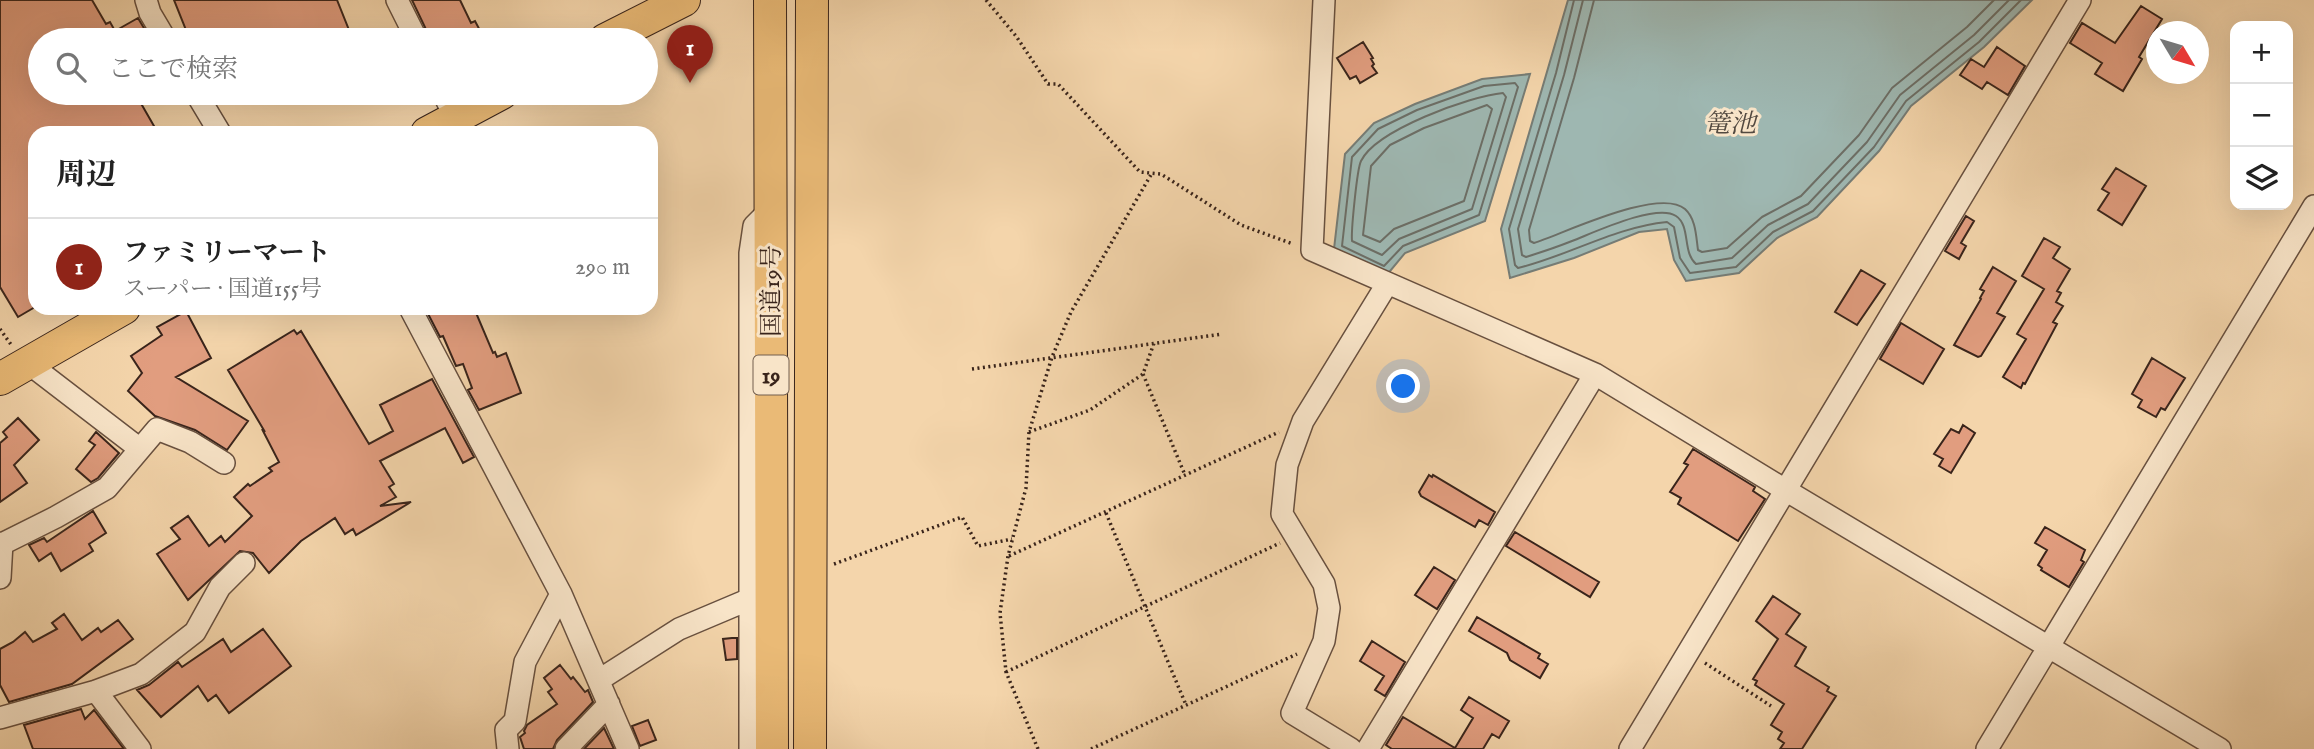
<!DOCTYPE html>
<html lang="ja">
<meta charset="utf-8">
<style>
:root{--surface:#fff;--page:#f6f6f6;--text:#222;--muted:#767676;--line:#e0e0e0;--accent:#8f2418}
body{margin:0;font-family:"IM FELL English","Noto Serif JP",serif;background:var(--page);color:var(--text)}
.controls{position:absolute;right:21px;top:21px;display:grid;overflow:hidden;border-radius:14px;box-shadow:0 7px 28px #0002}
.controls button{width:63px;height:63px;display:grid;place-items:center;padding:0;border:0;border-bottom:2px solid var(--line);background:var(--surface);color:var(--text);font:35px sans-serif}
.compass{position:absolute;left:2146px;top:21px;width:63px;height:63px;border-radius:50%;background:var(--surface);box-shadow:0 7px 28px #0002;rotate:128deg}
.you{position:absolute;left:1404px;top:387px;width:24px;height:24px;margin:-18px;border:5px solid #fff;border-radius:50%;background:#1a73e8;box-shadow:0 0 0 10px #1a73e833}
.badge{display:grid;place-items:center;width:46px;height:46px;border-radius:50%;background:var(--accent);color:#fff;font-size:23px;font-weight:700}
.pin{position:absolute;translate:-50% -58px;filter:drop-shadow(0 2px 4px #0008)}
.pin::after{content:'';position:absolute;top:37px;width:24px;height:21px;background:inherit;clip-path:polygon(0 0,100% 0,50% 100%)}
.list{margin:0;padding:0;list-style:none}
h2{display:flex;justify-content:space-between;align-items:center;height:91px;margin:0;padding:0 28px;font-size:30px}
h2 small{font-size:23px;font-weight:400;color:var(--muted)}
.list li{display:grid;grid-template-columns:46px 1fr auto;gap:21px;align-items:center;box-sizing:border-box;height:98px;padding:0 28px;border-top:2px solid var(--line)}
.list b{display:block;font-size:26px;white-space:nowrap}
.list p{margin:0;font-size:23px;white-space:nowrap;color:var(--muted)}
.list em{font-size:23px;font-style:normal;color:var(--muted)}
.icon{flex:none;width:38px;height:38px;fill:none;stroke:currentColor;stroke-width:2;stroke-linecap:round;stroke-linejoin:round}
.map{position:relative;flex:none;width:2314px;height:749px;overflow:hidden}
.search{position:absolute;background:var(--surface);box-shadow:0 7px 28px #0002;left:28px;top:28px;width:630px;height:77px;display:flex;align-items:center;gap:18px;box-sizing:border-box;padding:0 24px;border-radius:38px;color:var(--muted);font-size:26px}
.panel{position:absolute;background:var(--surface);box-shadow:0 7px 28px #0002;left:28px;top:126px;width:630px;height:189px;border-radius:21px}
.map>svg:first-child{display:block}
</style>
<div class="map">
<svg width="2314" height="749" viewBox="0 0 2314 749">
<rect width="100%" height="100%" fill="#f4d5ab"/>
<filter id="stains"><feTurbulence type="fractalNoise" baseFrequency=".00286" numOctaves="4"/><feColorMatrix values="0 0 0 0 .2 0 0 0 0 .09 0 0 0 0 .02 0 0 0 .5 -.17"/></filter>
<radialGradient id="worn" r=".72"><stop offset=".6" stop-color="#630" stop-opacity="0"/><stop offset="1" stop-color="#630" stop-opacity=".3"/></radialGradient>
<path fill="#9eb7b1" stroke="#767c75" stroke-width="2" d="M1568,0H2032L1984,47L1911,106L1879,151L1817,217L1777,238L1739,273L1686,281L1674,260L1667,229L1639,232L1574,258L1510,278L1501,229Z
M1530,74L1485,221L1405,253L1386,276L1334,249L1345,154L1374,123L1415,104L1482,79Z"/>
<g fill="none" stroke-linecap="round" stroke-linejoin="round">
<path stroke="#6c6e66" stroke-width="2" d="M1574,0L1556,73L1509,229L1515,265L1518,268C1568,256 1615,227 1667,222L1674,227L1680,258L1690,273L1736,267L1773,232L1813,211L1874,147L1906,101L1979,42L2021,0
M1583,0L1564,75L1518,229L1522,255L1526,257C1542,252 1557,247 1572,241C1593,233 1656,203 1676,216C1691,226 1682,252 1696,264L1732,258L1768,225L1808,204L1867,142L1900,95L1974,35L2009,0
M1594,0L1574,78L1529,230L1530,241L1534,243C1565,233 1659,187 1685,209C1696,219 1696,236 1698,250L1702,252L1727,248L1762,217L1801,196L1859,135L1892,88L1967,27L1994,0
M1515,83L1518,87L1479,215L1403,246L1384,266L1342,246L1352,157L1378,129L1417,110L1484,86Z
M1503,93L1506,97L1472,209L1399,239L1382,255L1352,241C1351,231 1357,169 1361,161C1376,130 1470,96 1503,93Z
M1487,105L1492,109L1464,201L1394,229L1380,242L1363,235L1371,166L1390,145L1424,128Z"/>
</g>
<path fill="#e19d7f" stroke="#39241b" stroke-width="2" d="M0,0H92L106,24L110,22L115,31L138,18L151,40H40V93H135L158,133H35V307L18,317L0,287Z
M174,0H337L353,40H190Z
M412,0H460L471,23L475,21L485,40H431Z
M2141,6L2162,19L2139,57L2142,59L2123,91L2095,74L2102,63L2070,43L2082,23L2115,43Z
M1363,42L1373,58L1371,59L1374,64L1372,66L1377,73L1360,83L1356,76L1350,79L1337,58Z
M1997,47L2025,66L2008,95L1987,82L1982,89L1960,75L1971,59L1984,67Z
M2116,168L2146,186L2122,225L2098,210L2109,193L2102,189Z
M1966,216L1974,221L1961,243L1966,246L1959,259L1945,251Z
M2044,238L2060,247L2053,258L2070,269L2057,291L2061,293L2056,302L2063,306L2053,322L2057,324L2025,384L2023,383L2021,388L2003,377L2026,339L2017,334L2044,289L2022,276Z
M1993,267L2016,281L1997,313L2005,317L1981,356L1978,357L1954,345L1981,299L1980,298L1984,291L1980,289Z
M1861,270L1885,284L1857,325L1835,312Z
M425,308H474L493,353L495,352L497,357L506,353L521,393L479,410L468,390L472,388L463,364L456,366L443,336L440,337Z
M186,311L211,358L176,377L248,421L227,450L195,430L155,416L128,391L142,373L131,356L162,335L157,327Z
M1901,323L1944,349L1923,384L1880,359Z
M294,330L297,334L301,331L369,444L393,431L380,405L432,379L474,457L463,463L445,428L380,461L394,484L389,487L396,497L380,506L411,502L356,535L353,529L345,534L335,518L301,541L269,573L253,553L240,551L188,600L157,554L180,539L171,528L188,516L209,546L221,536L225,542L252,516L234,497L248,484L250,486L272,471L269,468L279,462L262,429L265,432L228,370Z
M2152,358L2185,378L2165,410L2161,408L2156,417L2138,407L2142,400L2132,394Z
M18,418L39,440L14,465L27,483L0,502V443L7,437L3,432Z
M1963,425L1975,433L1951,473L1939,466L1943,459L1934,454L1951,429L1959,433Z
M96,432L119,453L98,478L91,482L76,469L95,445L89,441Z
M1693,449L1755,487L1753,491L1765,499L1738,541L1678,504L1681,498L1670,492L1688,465L1684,463Z
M1429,475L1432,477L1433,475L1495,512L1488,525L1479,520L1475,527L1421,496L1419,492Z
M93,511L106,533L89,544L93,551L61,571L51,553L39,561L29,545L44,538L47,542Z
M2045,527L2085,550L2081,560L2084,562L2069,587L2041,570L2042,568L2038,565L2047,550L2035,543Z
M1515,532L1599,582L1590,597L1506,546Z
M1434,567L1455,580L1437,609L1415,595Z
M1773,596L1800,614L1786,634L1806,647L1795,666L1829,687L1827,691L1836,696L1802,749H1780L1784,743L1778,739L1782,732L1771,725L1784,704L1755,685L1757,681L1753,679L1778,639L1756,621Z
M64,614L82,640L98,628L101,632L118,620L133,639L72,684L9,702L0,685V649L13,642L25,632L33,642L57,629L52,623Z
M1477,617L1540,654L1538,658L1548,664L1540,678L1510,660L1507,653L1469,631Z
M263,629L291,666L229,713L216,695L208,701L198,686L161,717L137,690L149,685L178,662L182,667L223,639L231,652Z
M732,638H737V659L726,660L723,639Z
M1372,641L1405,662L1385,696L1375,690L1384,676L1360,661Z
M560,665L571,679L573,677L585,692L588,690L593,702L557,740L553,749H524L520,737L525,733L524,731L527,725L557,704L548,692L552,689L544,678Z
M1469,697L1509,721L1499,738L1492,734L1483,749H1392L1386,745L1403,717L1455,748L1473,718L1461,710Z
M81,709L85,719L94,710L124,749H33L24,725Z
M648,720L656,740L640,746L632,726Z
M604,728L614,749H584Z"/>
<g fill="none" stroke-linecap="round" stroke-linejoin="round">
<g stroke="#68503f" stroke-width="24">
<path id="minor" d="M146,0L150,13L166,40
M397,0L417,40
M1324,0L1312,250L1595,374L1787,491L2220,749
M196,93L220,133
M443,93L455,117
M410,308L561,594L628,749
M28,363L140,449
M0,545L56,517L107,488L157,429L190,442L224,463
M0,578L2,543
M599,680L679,629L750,599
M96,691L140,749
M0,718L96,691L141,674L195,632L220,587L244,563
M508,749L506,730L515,721L525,662L561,594
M566,749L609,704
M750,749V253L754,226L770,210
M1351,749L1292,713L1324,641L1329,608L1324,584L1282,514L1287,465L1303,421L1387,284
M1368,749L1595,374
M1630,749L2080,0
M1987,749L2314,206"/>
</g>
<g stroke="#39241b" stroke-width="34">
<path id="highway" d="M770,0L772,749
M605,40L684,0
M427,133L502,93
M0,379L124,308
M810,749L812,0"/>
</g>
<path stroke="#39241b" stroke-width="3.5" stroke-dasharray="2 3.5" stroke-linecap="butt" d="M986,0L1016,36L1048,84H1058L1140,172L1161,174L1241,225L1293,244
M0,329L12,346
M972,369L1222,334
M1143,374L1185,475
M1029,432L1090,410L1143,374L1154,343
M1106,513L1186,705
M1009,556L1279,432
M834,564L962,517L978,546L1012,539
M1705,663L1771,706
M1006,672L1280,543
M1038,749L1006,672L1000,613L1008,556L1026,488L1029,432L1052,357L1071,312L1152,173
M1091,749L1297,654"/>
<use href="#minor" stroke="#f8e4c8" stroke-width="21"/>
<use href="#highway" stroke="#eaba76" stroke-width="32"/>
</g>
<g text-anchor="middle" stroke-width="6" stroke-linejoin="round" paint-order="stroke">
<rect fill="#f8e4c8" stroke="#725e4f" stroke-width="2" x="753.5" y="355.5" width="35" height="39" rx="5"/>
<g font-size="23" font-weight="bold" fill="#39241b">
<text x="771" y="383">19</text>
</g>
<g font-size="24" fill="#39241b" stroke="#f8e4c8">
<text transform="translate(771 291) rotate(-90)" y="8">国道19号</text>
</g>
<g font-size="26" font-style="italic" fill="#524940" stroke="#f8e4c8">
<text x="1730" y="132">篭池</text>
</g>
</g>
<rect width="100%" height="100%" filter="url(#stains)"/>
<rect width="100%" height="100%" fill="url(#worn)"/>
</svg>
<div class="controls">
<button>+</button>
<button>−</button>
<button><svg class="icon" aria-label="layers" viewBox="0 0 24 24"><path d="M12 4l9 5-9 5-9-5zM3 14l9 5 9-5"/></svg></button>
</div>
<svg class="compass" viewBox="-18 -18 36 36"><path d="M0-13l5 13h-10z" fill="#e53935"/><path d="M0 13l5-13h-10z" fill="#767676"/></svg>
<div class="you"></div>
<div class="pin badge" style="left:690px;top:83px">1</div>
<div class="search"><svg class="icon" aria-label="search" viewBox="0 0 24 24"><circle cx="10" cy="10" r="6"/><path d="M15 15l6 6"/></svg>ここで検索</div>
<section class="panel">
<h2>周辺<small></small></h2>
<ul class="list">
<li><span class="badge">1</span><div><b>ファミリーマート</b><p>スーパー · 国道155号</p></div><em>290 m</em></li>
</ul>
</section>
</div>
